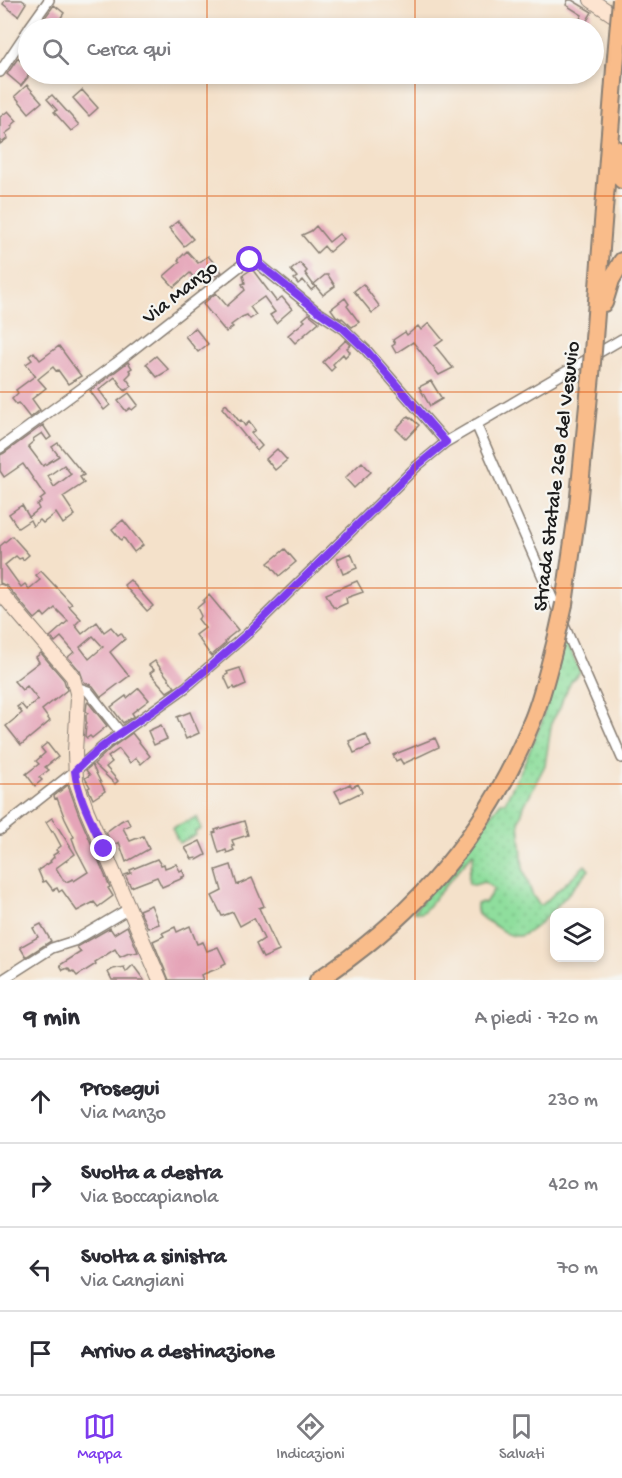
<!DOCTYPE html>
<html lang="it">
<meta charset="utf-8">
<style>
:root{--surface:#fff;--page:#f2f2f3;--text:#2b2b33;--muted:#7c7c81;--line:#e1e1e2;--accent:#7c3aed}
body{margin:0;font-family:"Gochi Hand",sans-serif;background:var(--page);color:var(--text)}
.controls{position:absolute;right:18px;bottom:18px;display:grid;overflow:hidden;border-radius:12px;box-shadow:0 3px 9px #0003}
.controls button{width:54px;height:54px;display:grid;place-items:center;padding:0;border:0;border-bottom:2px solid var(--line);background:var(--surface);color:var(--text);font:30px sans-serif}
.stop{position:absolute;width:18px;height:18px;margin:-14px;border:4px solid #7c3aed;border-radius:50%;background:#fff}
.stop.end{background:#7c3aed;border-color:#fff;box-shadow:0 2px 6px #0008}
.list{margin:0;padding:0;list-style:none}
h2{display:flex;justify-content:space-between;align-items:center;height:78px;margin:0;padding:0 24px;font-size:26px}
h2 small{font-size:20px;font-weight:400;color:var(--muted)}
.list li{display:grid;grid-template-columns:39px 1fr auto;gap:18px;align-items:center;box-sizing:border-box;height:84px;padding:0 24px;border-top:2px solid var(--line)}
.list b{display:block;font-size:22px;white-space:nowrap}
.list p{margin:0;font-size:20px;white-space:nowrap;color:var(--muted)}
.list em{font-size:20px;font-style:normal;color:var(--muted)}
.icon{flex:none;width:33px;height:33px;fill:none;stroke:currentColor;stroke-width:2;stroke-linecap:round;stroke-linejoin:round}
.map{position:relative;flex:none;width:622px;height:980px;overflow:hidden}
.search{position:absolute;background:var(--surface);box-shadow:0 3px 9px #0003;left:18px;right:18px;top:18px;height:66px;display:flex;align-items:center;gap:15px;box-sizing:border-box;padding:0 21px;border-radius:33px;color:var(--muted);font-size:22px}
.sheet{height:414px;background:var(--surface)}
nav{display:flex;justify-content:space-around;align-items:center;box-sizing:border-box;height:84px;border-top:2px solid var(--line);background:var(--surface);font-size:16px;color:var(--muted)}
nav a{display:grid;justify-items:center;gap:3px}
nav .on{color:var(--accent)}
.map>svg:first-child{display:block}
</style>
<div class="map">
<svg width="622" height="980" viewBox="0 0 622 980">
<defs>
<pattern id="grass-dots" width="8" height="8" patternUnits="userSpaceOnUse" patternTransform="scale(1.5)"><rect width="8" height="8" fill="#8fde9d"/><path d="M2 2h.1M6 6h.1" fill="none" stroke="#7bbe87" stroke-width="1.8" stroke-linecap="round"/></pattern>
</defs>
<rect width="100%" height="100%" fill="#f6f6f2"/>
<filter id="ink" filterUnits="userSpaceOnUse"><feTurbulence type="fractalNoise" baseFrequency=".0167" numOctaves="2"/><feDisplacementMap in="SourceGraphic" scale="12" xChannelSelector="R" yChannelSelector="G"/><feConvolveMatrix kernelMatrix="1 2 1 2 8 2 1 2 1" color-interpolation-filters="sRGB"/></filter>
<filter id="wash" filterUnits="userSpaceOnUse"><feTurbulence type="fractalNoise" baseFrequency=".008" numOctaves="4" result="noise"/><feDisplacementMap in="SourceGraphic" scale="24" xChannelSelector="R" yChannelSelector="G"/><feGaussianBlur stdDeviation="1.35" result="paint"/><feColorMatrix in="noise" values="0 0 0 0 0 0 0 0 0 0 0 0 0 0 0 0 0 1.4 0 .05"/><feComposite in="paint" operator="in"/></filter>
<g filter="url(#wash)">
<rect width="100%" height="100%" fill="#f4e1ca"/>
<path fill="url(#grass-dots)" stroke="#567d5c" stroke-width="1.5" d="M565,638L580,672L572,680L563,698L560,708L552,721L545,765L524,806L519,822L523,868L532,894L539,905H542L585,865L589,870C576,884 534,937 517,936C507,936 500,929 492,924C483,919 475,915 477,904L482,902L485,903L494,889L484,882L474,885L469,884C466,874 473,864 474,854L473,853L424,911L421,913L413,912L501,802H505L522,768L542,721L563,639Z
M197,817L201,829L195,832L196,835L179,843L172,828Z"/>
<g id="blocks">
<path fill="#e5a4b8" fill-rule="evenodd" d="M5,0H22L26,3L18,16L3,4Z
M568,0H572L592,12L585,24L579,20L582,15L566,5Z
M54,5L64,13L55,27L49,28L41,23Z
M18,58L28,69V77L21,86L7,74Z
M27,85L42,102L29,113L15,96Z
M82,90L98,108L89,116L73,98Z
M52,95L79,125L71,131L54,112L57,110L47,99Z
M8,111L17,121L11,126L13,128L5,134L8,138L0,144V117Z
M178,221L193,239L184,246L169,228Z
M316,226L329,242L339,234L344,239L329,252L324,246L317,253L302,235L311,231Z
M187,251L198,263L208,256L222,272L216,276L214,273L213,274L208,269L195,279L190,273L174,287L164,276L180,262L178,260Z
M300,263L307,271L305,273L315,287L311,290L303,280L298,284L294,279L297,277L291,270Z
M252,269L276,301L282,297L292,309L276,323L270,315L275,312L264,297L250,307L256,315L250,319L247,315L242,317L231,325L233,327L226,332L203,304L216,293L227,306L245,290L242,284L245,283L243,275Z
M325,275H328L335,286L323,295L314,284Z
M363,284L380,307L372,313L354,291Z
M345,298L349,304L347,306L359,322L352,327L342,318L341,319L336,316L331,309Z
M309,314L319,322L295,343L288,335L305,321L303,319Z
M429,323L443,340L435,346L453,368L439,375L413,342L396,353L392,346L395,344L393,340L405,332L407,335L418,326L421,330Z
M195,328L208,344L198,352L185,336Z
M346,340L351,345L347,348L350,352L345,357L343,354L333,364L335,367L331,371L323,362Z
M59,346L81,376L68,384L58,370L56,371L53,367L38,379L46,388L32,399L40,410L30,418L20,405L18,403L16,404L12,399L18,393L16,390L35,376L36,377L26,364L32,360L29,356L34,352L40,360Z
M156,356L169,370L157,377L146,364Z
M128,362L132,368L129,370L131,373L126,378L132,386L125,391L115,377L99,390L110,405L104,410L90,391Z
M431,381L442,399L430,406L419,387Z
M129,393L138,405L132,410L130,408L126,411L118,401Z
M226,404L239,421L241,420L245,426L249,422L255,430L251,433L262,446L257,451L222,408Z
M408,416L410,419L411,418L419,425L406,439L396,429Z
M43,425L51,437L47,440L42,433L33,439L34,441L28,446L43,466L59,456L52,447L58,443L84,475L80,477L84,483L63,497L75,515L63,524L56,513L43,523L40,520L33,526L30,520L18,528L9,514L22,505L29,517L39,509L37,505L41,502L40,500L45,496L23,464L4,477L0,471V455L4,453ZM64,465L71,474L54,487L48,476Z
M277,449L287,460L275,470L266,459Z
M362,462L371,472L354,488L345,478Z
M123,520L143,545L134,552L124,538L121,540L112,529Z
M12,536L29,555L23,560L22,558L19,559L16,556L5,565L21,587L25,584L29,589L40,580L36,575L41,571L72,604L69,606L81,619L75,625L82,634L97,622L104,632L111,627L118,635L121,633L125,639L110,652L129,676L101,697L93,686L84,682L80,671L68,657L74,652L61,637L55,642L50,637L68,621L55,608L45,617L42,613L35,619L7,586L0,583V546ZM93,636L103,647L89,659L80,647Z
M285,549L296,562L279,576L268,563Z
M351,553L357,568L343,574L337,559Z
M130,580L153,606L147,611L124,585Z
M357,581L363,592L346,598L347,603L336,608L335,607H333L326,594Z
M209,595L238,630L228,638L225,642L226,643L211,656L196,635L205,628L198,619L201,616L197,608L204,602L203,601Z
M41,653L64,680L67,690L42,710L50,721L21,745L6,726L22,713L17,707L21,704L26,710L38,700L27,686L22,690L14,681L39,662L36,657Z
M155,661L175,687L167,692L150,673L154,670L149,665Z
M240,668L246,684L235,689L234,687L230,689L224,676L228,674L227,672Z
M139,688L149,700L132,713L134,716L123,723L111,707L126,696L127,698Z
M88,702L107,726L92,738L90,736L87,738L85,736L86,724L87,723L86,721V715L88,713L86,711L87,703Z
M190,712L199,733L186,739L177,717Z
M161,725L167,739L154,745L148,731Z
M132,733L150,756L141,764L136,758L130,763L119,749L108,757L112,762L106,767L118,781L115,784L94,764L110,749Z
M366,734L371,746L354,753L349,741Z
M435,738L439,747L403,764L400,759L396,761L393,755Z
M47,743L58,757L45,767L49,770L39,777L42,780L35,786L26,774L39,764L36,761L45,753L41,748Z
M92,765L105,791L93,799L88,788L90,787L85,778L90,775L86,770Z
M350,784L352,787L358,784L362,792L341,802L335,791Z
M68,785L79,815L110,887L108,888L113,896L98,907L94,902L77,911L62,890L59,892L57,888L53,890L46,881L43,882L38,870L51,862L50,861L54,857L53,855L58,852L56,850L61,846L53,831L52,832L46,822L52,818L75,854L56,868L62,878L66,882L73,879L74,881L88,872L76,849L72,838L74,837L65,819L57,798L55,799L54,796Z
M127,818L130,825L123,828L130,841L143,836L149,849L126,862L119,842L112,846L106,832L121,821Z
M244,821L248,835L232,840L234,846H232L234,850L227,853L226,850L219,853L213,833L216,832L215,830Z
M200,841L206,855L197,860L196,858L192,859L185,848Z
M157,859L161,865L164,864L165,868L176,864L180,871L182,870L185,876L182,877L183,878L162,887L157,877L131,887L125,875L131,873L130,870Z
M231,865L237,885L252,878L264,906L259,908L279,951L263,958L256,944L264,939L254,918L240,926L233,912L222,916L212,896L222,891L216,870Z
M151,905L159,924L148,928L139,910Z
M41,924L51,941L26,957L20,947L38,937L33,928Z
M127,926L138,952L131,954L129,953L120,957L115,949L95,962L96,964L77,976L73,971L71,972L68,968L63,970L60,965L81,952L77,947L110,928L114,934Z
M190,926L197,944L203,942L207,951L218,947L226,963L222,965V967L201,975L203,980H169L153,941L164,936L162,933L175,927L177,932Z
M133,965L144,980H112L108,972L113,969L124,967L126,972Z"/>
</g>
</g>
<g filter="url(#ink)">
<use href="#blocks" fill-opacity="0" stroke="#887e73" stroke-width="1.5"/>
<g fill="none" stroke-linecap="round" stroke-linejoin="round">
<g stroke="#887e73" stroke-width="12">
<path id="street" d="M29,28L49,0
M0,72L28,30
M476,424L622,758
M0,448L116,363L244,263L250,260L255,261L315,310L344,329L367,351L446,442
M76,687L88,691L121,733
M0,830L75,771L106,744L186,687L247,634L417,466L446,442L622,339
M2,980L52,948L74,941L130,908"/>
</g>
<g stroke="#887e73" stroke-width="16">
<path id="secondary" d="M591,0L622,21
M0,592L73,677L78,697L75,752L76,781L87,811L160,980"/>
</g>
<g stroke="#887e73" stroke-width="20">
<path id="highway" d="M616,149L617,164L622,180
M604,303L611,280L622,261
M594,339L615,68
M564,604L578,506L591,375
M318,980C417,915 489,830 533,719C543,694 549,667 556,640"/>
</g>
<use href="#street" stroke="#fff" stroke-width="9"/>
<use href="#secondary" stroke="#fde4d0" stroke-width="14"/>
<use href="#highway" stroke="#f9bc8a" stroke-width="16"/>
<g stroke="#887e73" stroke-width="20" stroke-linecap="butt">
<path id="highway-bridge" d="M615,68L621,0
M591,375L594,339
M556,640L564,604"/>
</g>
<use href="#highway-bridge" stroke="#f9bc8a" stroke-width="16"/>
</g>
</g>
<g fill="none" stroke-linecap="round" stroke-linejoin="round" filter="url(#ink)">
<path stroke="#7c3aed" stroke-width="8" d="M104,849C93,824 78,798 75,771C100,745 131,726 160,706C191,684 219,659 247,634L417,466L446,442L367,351L344,329L315,309L255,261L250,260"/>
</g>
<path fill="none" stroke="#de560d" stroke-width="1.5" stroke-opacity="0.55" d="M207,0V28M415,0V28M207,74V980M415,74V980M0,196H622M0,392H622M0,588H622M0,784H622"/>
<g text-anchor="middle" stroke-width="4.5" stroke-linejoin="round" paint-order="stroke">
<g font-size="21" fill="#1c1c1c" stroke="#f6f6f2">
<text transform="translate(179 291) rotate(-38)" y="7">Via Manzo</text>
<text transform="translate(555 476) rotate(-83)" y="7">Strada Statale 268 del Vesuvio</text>
</g>
</g>
</svg>
<div class="controls">
<button><svg class="icon" aria-label="layers" viewBox="0 0 24 24"><path d="M12 4l9 5-9 5-9-5zM3 14l9 5 9-5"/></svg></button>
</div>
<div class="stop" style="left:250px;top:260px"></div>
<div class="stop end" style="left:104px;top:849px"></div>
<div class="search"><svg class="icon" aria-label="search" viewBox="0 0 24 24"><circle cx="10" cy="10" r="6"/><path d="M15 15l6 6"/></svg>Cerca qui</div>
</div>
<section class="sheet">
<h2>9 min<small>A piedi · 720 m</small></h2>
<ul class="list">
<li><svg class="icon" aria-label="ahead" viewBox="0 0 24 24"><path d="M12 20V5M6 11l6-6 6 6"/></svg><div><b>Prosegui</b><p>Via Manzo</p></div><em>230 m</em></li>
<li><svg class="icon" aria-label="right" viewBox="0 0 24 24"><path d="M7 20v-9h11M14 6l5 5-5 5"/></svg><div><b>Svolta a destra</b><p>Via Boccapianola</p></div><em>420 m</em></li>
<li><svg class="icon" aria-label="left" viewBox="0 0 24 24"><path d="M17 20v-9H6M10 6l-5 5 5 5"/></svg><div><b>Svolta a sinistra</b><p>Via Cangiani</p></div><em>70 m</em></li>
<li><svg class="icon" aria-label="arrive" viewBox="0 0 24 24"><path d="M6 21V4h12l-3 4 3 4H6"/></svg><div><b>Arrivo a destinazione</b></div></li>
</ul>
</section>
<nav>
<a class="on"><svg class="icon" aria-label="map" viewBox="0 0 24 24"><path d="M3 6l6-2 6 2 6-2v14l-6 2-6-2-6 2zM9 4v14M15 6v14"/></svg>Mappa</a>
<a><svg class="icon" aria-label="directions" viewBox="0 0 24 24"><path d="M12 3l9 9-9 9-9-9zM9 14v-3h6M13 9l2 2-2 2"/></svg>Indicazioni</a>
<a><svg class="icon" aria-label="saved" viewBox="0 0 24 24"><path d="M7 4h10v16l-5-4-5 4z"/></svg>Salvati</a>
</nav>
